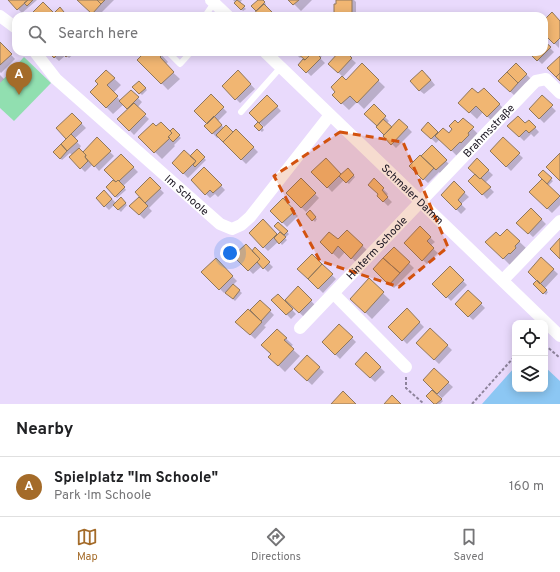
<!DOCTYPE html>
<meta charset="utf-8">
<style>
:root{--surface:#fff;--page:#f6f6f6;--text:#202124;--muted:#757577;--line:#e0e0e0;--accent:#a46b29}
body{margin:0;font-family:Overpass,sans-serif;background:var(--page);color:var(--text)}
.controls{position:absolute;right:12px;bottom:12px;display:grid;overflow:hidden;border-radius:8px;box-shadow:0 2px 10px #0003}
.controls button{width:36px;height:36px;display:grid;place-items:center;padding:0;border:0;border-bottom:1px solid var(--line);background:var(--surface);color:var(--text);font:20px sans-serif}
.you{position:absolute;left:230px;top:253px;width:14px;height:14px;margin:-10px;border:3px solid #fff;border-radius:50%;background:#1a73e8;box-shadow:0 0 0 6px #1a73e833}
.badge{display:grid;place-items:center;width:26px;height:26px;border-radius:50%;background:var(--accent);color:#fff;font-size:13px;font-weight:700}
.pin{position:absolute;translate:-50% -33px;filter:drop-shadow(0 1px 2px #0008)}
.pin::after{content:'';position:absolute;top:21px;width:14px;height:12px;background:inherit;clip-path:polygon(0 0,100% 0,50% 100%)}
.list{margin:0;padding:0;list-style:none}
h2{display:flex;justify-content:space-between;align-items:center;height:52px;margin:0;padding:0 16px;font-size:17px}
h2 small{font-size:13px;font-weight:400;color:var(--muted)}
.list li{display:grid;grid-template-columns:26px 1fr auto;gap:12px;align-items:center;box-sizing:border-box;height:60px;padding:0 16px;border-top:1px solid var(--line)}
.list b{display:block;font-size:15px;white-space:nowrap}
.list p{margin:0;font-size:13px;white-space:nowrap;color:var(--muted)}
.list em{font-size:13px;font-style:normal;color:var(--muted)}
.icon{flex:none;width:22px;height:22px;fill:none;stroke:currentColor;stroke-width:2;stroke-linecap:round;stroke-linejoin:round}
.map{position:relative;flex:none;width:560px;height:404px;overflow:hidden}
.search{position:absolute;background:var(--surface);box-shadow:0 2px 10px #0003;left:12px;right:12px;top:12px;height:44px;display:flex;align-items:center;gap:10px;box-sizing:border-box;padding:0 14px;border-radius:12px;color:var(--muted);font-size:15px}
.sheet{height:112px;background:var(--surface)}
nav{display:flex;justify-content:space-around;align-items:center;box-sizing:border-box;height:56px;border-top:1px solid var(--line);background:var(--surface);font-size:11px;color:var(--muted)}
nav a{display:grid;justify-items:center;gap:2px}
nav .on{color:var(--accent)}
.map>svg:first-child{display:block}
</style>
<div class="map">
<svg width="560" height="404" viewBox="0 0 560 404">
<rect width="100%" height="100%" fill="#e9dafc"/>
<path fill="#91dfb0" d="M24,57L51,83L14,121L0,108V83Z"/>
<path fill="#8cc7f3" d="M515,367V389H545V367L560,381V404H482Z"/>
<path fill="#0003" d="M9,0H37L22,13Z
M79,0H114L98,16H95Z
M233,0H242L240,3L246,9L243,11Z
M259,0H262L266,4L265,6L275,16L253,15L257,11L253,6Z
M290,0H312L301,11Z
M337,0H354L356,2V16H335Z
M60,8L66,14L64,16H30L54,14Z
M544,22H560L559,48L544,33Z
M544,42L554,52L542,64L530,52H544Z
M0,43L15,59L1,73L0,72Z
M49,52H76L69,58L66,55L59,61Z
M147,52H159L168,62L165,65L180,79L168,90L139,60Z
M179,52H195L187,60Z
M294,52H326L320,58L325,63L311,76L299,64L305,59L302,56L300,58Z
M340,52H344L356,63L342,78L346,81L362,65L385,87L364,109L357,102L349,110L333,95L337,92L332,87L342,76L329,64Z
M516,64L531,79L515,96L499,81Z
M106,71L121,85L113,93L121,101L131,91L142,102L137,108L149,119L134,135L119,119L129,109L124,104L113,114L91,92L99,84Z
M238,71L255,89L240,103L223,86Z
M0,75L4,79L0,83Z
M427,75L435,85L424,94L419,90Z
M139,82L147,90L142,95L134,87Z
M484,89L506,111L494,123L483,112L477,119L460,103L478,95Z
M211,96L227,112L218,121L224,128L233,134L236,130L258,152L246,164L219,137L217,138L206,126L208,124Z
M267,96L281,111L264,127L250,113Z
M542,97L556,111L544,123L530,109Z
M374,106L389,121L387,123L392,128L400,120L412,132L396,148L384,136L385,135L378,126Z
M72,114L86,128L74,139L81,146L79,149L83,153L97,139L114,156L99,171L93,164L85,172L70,157L72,155L70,153L62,160L54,152L68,139Z
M463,119L479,135L458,157L440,139L436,143L422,130L428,124L439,134H449Z
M529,121L539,132L534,137L531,134L524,141L509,126L525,125Z
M258,123L264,130L262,132L255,126Z
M156,127L170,132L173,130L181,138L174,145L175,146L162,159L140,137Z
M503,139L523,158L511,171L491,151Z
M432,147L450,165L441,174L439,172L428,183L410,166Z
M197,151L206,160L188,178L173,163L190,158Z
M121,155L138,172L123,186L126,190L117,198L107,188L119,184L106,170Z
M326,159L342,175L348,169L355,177L349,184L344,180L332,192L313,172Z
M477,160L493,175L485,183L494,192L487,199L470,181L476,174Z
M204,168L225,190L218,197L215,194L210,198L192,180Z
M543,172L553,181L548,186L560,198V205L552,213L530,192L543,179Z
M150,179L164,193L149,208L152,211L144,219L131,206L140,197Z
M374,179L388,194L386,196L392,202L388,206L378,196L379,194Z
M301,180L319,198L306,212L287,193Z
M454,183L469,197L461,204L466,209L461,214L442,195Z
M104,191L116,203L121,199L127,205L121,212L114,205L109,210L97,198Z
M283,200L298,216L287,227L271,211Z
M531,209L546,224L533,237L518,223Z
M310,212L317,219L315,222L307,214Z
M263,221L277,236L281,232L278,223L289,234L285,238L287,240L282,245L279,241L268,251L250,233Z
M420,228L435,242L430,246L438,253L427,264L405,243Z
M507,230L526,248L510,265L494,249L500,237Z
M347,231L369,252L358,264L345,252L339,259L328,249Z
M255,249L273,267L268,272L262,266L253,274L235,256L252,252Z
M394,249L414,268L394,288L374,269Z
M312,256L336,279L323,293L299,269Z
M541,258L558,274L544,289L548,292L546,295L534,284L538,280Z
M216,260L237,281L233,285L242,293L235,301L226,292L224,293L203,272Z
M450,268L467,285L451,301L434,284Z
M369,280L390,300L372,319L358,305Z
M298,288L315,305L304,317L286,300Z
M468,291L485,308L473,320L456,304Z
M278,295L296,314L291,319L273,300Z
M260,301L274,315L264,326L266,327L255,339L237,322L250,312Z
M407,310L424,327L407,344L390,327Z
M339,325L356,342L340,359L323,342Z
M430,329L452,350L439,364L417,343Z
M277,330L293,345L290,347L300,356L285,372L270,357L272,354Z
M366,354L385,372L375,382L356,364Z
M307,356L324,372L312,385L295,369Z
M434,370L453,387L442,398L436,392L434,393L443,401L440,404H436L428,396L434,390Z"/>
<path fill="#f1b672" stroke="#90775c" d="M8,0H28L17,10Z
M28,0H33L27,6L24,3Z
M77,0H97L101,4L92,14Z
M97,0H105L101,4Z
M237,0L245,6L241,10L234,3Z
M258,0H263L265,2L256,11L251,6Z
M288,0H299L293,5Z
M336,0H352V16H334V4H336Z
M43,2L54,13L51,16H29Z
M264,4L276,16L252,15Z
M60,7L64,12L60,16H51Z
M552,12L560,21V38L554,44L544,34V20Z
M544,41L551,47L537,61L528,52H544Z
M0,42L12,54L0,65Z
M48,52H60L54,58Z
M61,52H72L66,57Z
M145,52H160L163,54L160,57L174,72L161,84L137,60Z
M296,52H313L305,60Z
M313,52H315L321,58L306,73L298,65L303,59L305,60Z
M339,52H346L352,58L338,73L328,64Z
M560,56V73L556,77L547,68Z
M362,63L379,80L357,103L350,96L341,104L332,95L335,92L331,87L342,76L346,80Z
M516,63L527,74L518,83L507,72Z
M106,70L115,78L107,85L118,96L106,108L90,92L98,84L95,81Z
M238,70L251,84L235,100L222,86Z
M422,70L431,80L419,91L410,81Z
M507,72L518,83L510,92L498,81Z
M560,73V81L556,77Z
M139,81L146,88L139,94L132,87Z
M472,88L478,93L484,88L500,104L487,117L476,106L469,113L458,103Z
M131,90L139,97L127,109L119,101Z
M211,94L224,107L207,124L194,111Z
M267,95L278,106L259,123L249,113Z
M542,95L553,105L539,119L529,109Z
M134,103L146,114L129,131L117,119Z
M374,104L386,116L377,126L364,114Z
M72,113L82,123L66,139L56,128Z
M214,116L222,125L212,134L204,126Z
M518,116L525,123L529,120L536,127L529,133L526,130L519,137L507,126Z
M463,118L474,127L468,133L469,135L461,143L460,142L451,151L435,136L443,128L449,133L452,129L449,126L455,120L458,123Z
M383,119L392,127L384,135L376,127Z
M399,119L408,127L391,145L383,136Z
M161,122L172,133L168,137L170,138L154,153L138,137L153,123L156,126Z
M258,122L263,127L259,131L254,126Z
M428,122L438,132L431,139L421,130Z
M226,125L233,132L223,142L216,135Z
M173,128L180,135L173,142L168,137L172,133L170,131Z
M236,129L254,147L241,160L223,142Z
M71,134L78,141L67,151L61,144Z
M97,137L111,151L94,167L85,157L86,155L83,152Z
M503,137L520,153L506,167L490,151Z
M61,144L67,151L60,159L53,152Z
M432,145L447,160L436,170L421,156Z
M79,148L86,155L85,157L88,161L80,169L69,157Z
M197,149L205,157L195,167L193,165L196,161L190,156Z
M184,150L196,161L183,174L172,163Z
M560,153V181L546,167Z
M121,154L134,167L119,181L118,180L116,182L104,170Z
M420,155L434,168L423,180L409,166Z
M326,158L341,174L327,188L311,172Z
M477,158L489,170L480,179L468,168Z
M204,167L222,185L213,193L210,190L205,195L191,180Z
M348,168L354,175L346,183L339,176Z
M543,170L552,178L547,184L538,175Z
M475,174L480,179L481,178L491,187L482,195L468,181Z
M150,177L161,188L145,203L135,192Z
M301,178L316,193L301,208L286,193Z
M374,178L384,188L382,190L388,197L383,202L377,196L378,194L368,185Z
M542,179L560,196L547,209L529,192Z
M113,180L116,182L118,180L125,187L115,197L106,187Z
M454,181L465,192L458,200L462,204L456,210L441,195Z
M104,190L112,199L104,207L96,198Z
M121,197L126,203L118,210L113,205Z
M139,197L148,206L139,215L129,206Z
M283,198L295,211L282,223L270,211Z
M531,208L542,219L528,234L516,223Z
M310,210L316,217L312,221L306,214Z
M263,219L277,234L263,248L249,233Z
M278,222L288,231L284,235L274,226Z
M420,226L431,237L427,241L434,248L422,261L404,243Z
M507,229L520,241L515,246L516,248L510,254L509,253L503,259L485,242L496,232L500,236Z
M347,230L363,245L351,259L338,246L332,254L320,242L329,232L338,239Z
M280,232L286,237L279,244L274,238Z
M560,238V259L550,249Z
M246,244L260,259L248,271L233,256Z
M255,247L270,262L263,269L257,262L260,259L252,251Z
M394,247L410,262L400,273L383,258Z
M312,254L322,264L308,279L297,269Z
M541,257L554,269L540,284L528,272Z
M216,258L233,276L219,290L201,272Z
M383,258L400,273L389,285L373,269Z
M322,264L333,274L318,289L308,279Z
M450,266L464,280L446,298L432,284Z
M369,278L384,292L365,313L350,299Z
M537,280L547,290L543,294L533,284Z
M233,284L240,290L233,299L225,293Z
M298,286L312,300L299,313L285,300Z
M468,290L482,303L468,317L455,304Z
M278,294L293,309L286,315L271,300Z
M260,300L271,310L261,321L250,310Z
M407,308L420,322L402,341L388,327Z
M248,309L262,322L250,335L235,322Z
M339,324L353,337L335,355L322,342Z
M430,328L448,345L434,360L416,343Z
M277,329L287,338L284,340L294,349L278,366L268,357L271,354L261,345Z
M366,352L381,367L370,378L355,364Z
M307,355L320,367L307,381L294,369Z
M434,368L449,382L437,394L423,380Z
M432,390L442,399L436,404H434L426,396Z
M343,391L356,404H331Z
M392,395L401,404H384Z"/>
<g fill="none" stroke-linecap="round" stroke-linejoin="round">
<path stroke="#8d839b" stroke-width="2" stroke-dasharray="3 2" stroke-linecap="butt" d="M545,345L560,358
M406,377V388L424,404
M472,404L515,356"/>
<path stroke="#fff" stroke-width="6" d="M205,16L214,3
M168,52L180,64L191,52
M241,112L281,67"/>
<g stroke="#fff" stroke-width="12">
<path d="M211,0L228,16"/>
<path d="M0,16L16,28"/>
<path id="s1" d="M35,52L56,79L220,224L232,229L241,225L250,217L330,115"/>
<path id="s2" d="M265,52L560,336"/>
<path d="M503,280L560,221"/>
<path d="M334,294L406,367"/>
<path id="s3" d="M300,328L530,87L536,81L546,79L560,93"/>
</g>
</g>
<path fill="#d3520e" fill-opacity="0.2" stroke="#d3520e" stroke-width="3" stroke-dasharray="8 5" stroke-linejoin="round" d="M340,132L403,142L448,247L399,287L320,261L274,176Z"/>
<g text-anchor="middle" stroke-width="3.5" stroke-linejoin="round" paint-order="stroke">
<g font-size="11" fill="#191420" stroke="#e9dafc">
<text dy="4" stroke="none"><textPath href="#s3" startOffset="273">Brahmsstraße</textPath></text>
<text dy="4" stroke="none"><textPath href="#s2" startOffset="205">Schmaler Damm</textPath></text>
<text dy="4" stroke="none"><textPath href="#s1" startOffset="209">Im Schoole</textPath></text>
<text dy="4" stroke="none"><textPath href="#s3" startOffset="111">Hinterm Schoole</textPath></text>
</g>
</g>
</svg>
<div class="controls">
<button><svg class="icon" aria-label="locate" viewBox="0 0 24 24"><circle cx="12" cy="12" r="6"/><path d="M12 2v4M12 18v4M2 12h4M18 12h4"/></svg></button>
<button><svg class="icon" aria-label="layers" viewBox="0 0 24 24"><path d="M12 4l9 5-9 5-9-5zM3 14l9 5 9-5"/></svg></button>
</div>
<div class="you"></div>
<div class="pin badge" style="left:19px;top:95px">A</div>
<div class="search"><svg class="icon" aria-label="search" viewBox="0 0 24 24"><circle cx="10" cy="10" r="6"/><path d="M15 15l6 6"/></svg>Search here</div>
</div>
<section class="sheet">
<h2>Nearby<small></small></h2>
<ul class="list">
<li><span class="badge">A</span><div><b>Spielplatz &quot;Im Schoole&quot;</b><p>Park · Im Schoole</p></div><em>160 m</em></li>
</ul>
</section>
<nav>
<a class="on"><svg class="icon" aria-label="map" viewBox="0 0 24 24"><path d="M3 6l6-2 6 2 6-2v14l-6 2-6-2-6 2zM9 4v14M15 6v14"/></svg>Map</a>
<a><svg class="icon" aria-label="directions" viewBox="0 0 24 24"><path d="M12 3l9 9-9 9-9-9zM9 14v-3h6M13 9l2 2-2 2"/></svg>Directions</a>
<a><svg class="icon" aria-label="saved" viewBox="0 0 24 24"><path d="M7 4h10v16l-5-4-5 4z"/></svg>Saved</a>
</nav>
